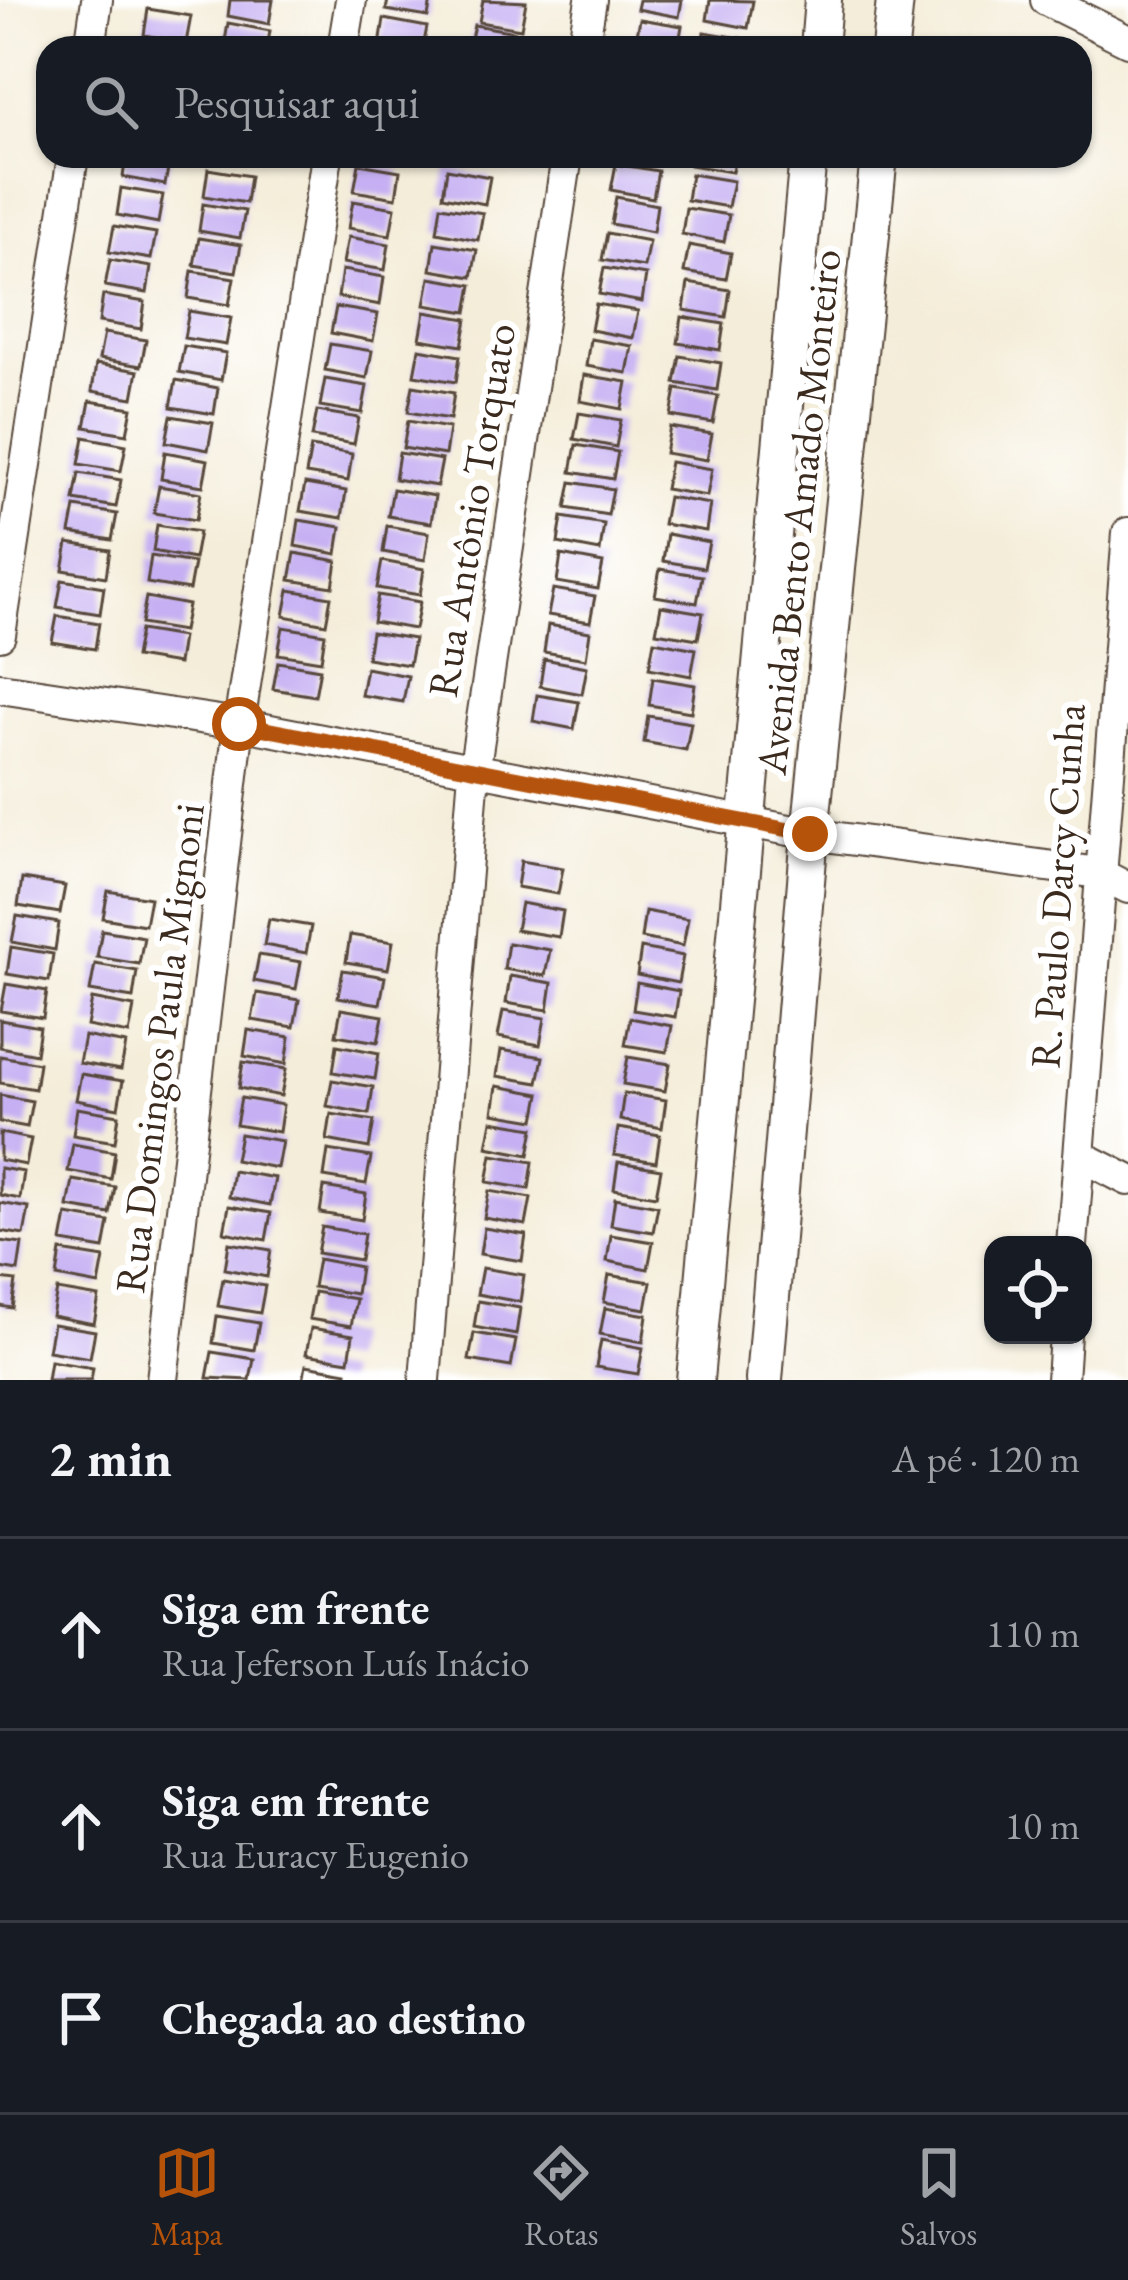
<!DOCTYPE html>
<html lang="pt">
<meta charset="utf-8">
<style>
:root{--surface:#171b24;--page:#242831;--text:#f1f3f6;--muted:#9ea1a6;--line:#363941;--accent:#b45309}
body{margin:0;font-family:"EB Garamond",serif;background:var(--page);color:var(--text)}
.controls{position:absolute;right:36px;bottom:36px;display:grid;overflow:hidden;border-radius:24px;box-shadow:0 3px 9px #0004}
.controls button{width:108px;height:108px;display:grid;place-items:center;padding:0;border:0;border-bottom:3px solid var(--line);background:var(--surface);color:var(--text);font:60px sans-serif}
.stop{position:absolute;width:36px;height:36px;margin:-27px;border:9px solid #b45309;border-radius:50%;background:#fff}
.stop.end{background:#b45309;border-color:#fff;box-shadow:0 3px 12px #0008}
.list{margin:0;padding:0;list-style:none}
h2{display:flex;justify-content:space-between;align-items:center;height:156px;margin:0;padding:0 48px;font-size:51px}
h2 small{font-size:39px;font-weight:400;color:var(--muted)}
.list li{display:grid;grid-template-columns:78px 1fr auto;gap:36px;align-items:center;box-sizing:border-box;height:192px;padding:0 48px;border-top:3px solid var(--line)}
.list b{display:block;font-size:45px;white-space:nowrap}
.list p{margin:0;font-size:39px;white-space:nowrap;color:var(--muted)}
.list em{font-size:39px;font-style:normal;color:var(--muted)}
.icon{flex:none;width:66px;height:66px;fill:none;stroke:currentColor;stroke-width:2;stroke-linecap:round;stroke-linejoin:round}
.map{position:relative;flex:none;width:1128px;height:1380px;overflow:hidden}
.search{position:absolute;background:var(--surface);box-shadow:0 3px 9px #0004;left:36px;right:36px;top:36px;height:132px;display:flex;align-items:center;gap:30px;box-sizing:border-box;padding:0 42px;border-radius:36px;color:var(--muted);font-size:45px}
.sheet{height:732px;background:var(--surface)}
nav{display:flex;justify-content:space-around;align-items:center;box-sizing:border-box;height:168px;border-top:3px solid var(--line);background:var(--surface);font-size:33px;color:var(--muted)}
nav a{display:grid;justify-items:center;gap:6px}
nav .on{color:var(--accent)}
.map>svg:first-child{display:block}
</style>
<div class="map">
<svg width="1128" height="1380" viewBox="0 0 1128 1380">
<rect width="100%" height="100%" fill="#fff"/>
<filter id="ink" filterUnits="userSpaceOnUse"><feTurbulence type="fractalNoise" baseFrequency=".00833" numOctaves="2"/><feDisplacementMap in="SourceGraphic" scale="24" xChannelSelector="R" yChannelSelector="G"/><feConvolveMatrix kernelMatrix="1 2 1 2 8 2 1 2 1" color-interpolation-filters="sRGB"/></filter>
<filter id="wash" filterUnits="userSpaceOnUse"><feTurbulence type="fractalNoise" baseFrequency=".004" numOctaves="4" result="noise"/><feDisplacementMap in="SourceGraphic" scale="48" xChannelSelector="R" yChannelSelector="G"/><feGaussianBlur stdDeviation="2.7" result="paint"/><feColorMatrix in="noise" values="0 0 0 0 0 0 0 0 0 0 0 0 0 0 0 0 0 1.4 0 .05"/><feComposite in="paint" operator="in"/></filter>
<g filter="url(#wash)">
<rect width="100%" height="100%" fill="#f4edd9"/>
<g id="blocks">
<path fill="#c6b0f3" d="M230,0H273L269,24L228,16Z
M388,0H431L428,17L386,10Z
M483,0L526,2L521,29L479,22Z
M639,0H682L679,17L637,9Z
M710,0L753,1L748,28L707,20Z
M148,9L191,16L186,43L144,35Z
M384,19L427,27L423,48L380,46Z
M640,19L682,26L678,48L635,45Z
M228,23L270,31L267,48H224Z
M474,25L515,32L513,48H469Z
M704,32L746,39L745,48H702Z
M126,156L170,158L165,185L123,177Z
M692,156H735L732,172L690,165Z
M359,164L400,171L396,198L354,191Z
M616,164L658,171L653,198L611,190Z
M208,169L250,176L246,203L204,196Z
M447,169L490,177L485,204L443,196Z
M691,174L733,181L728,207L687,200Z
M121,188L163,195L158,223L117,215Z
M616,197L657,205L653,232L611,224Z
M353,201L395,208L390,235L348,228Z
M203,204L245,211L240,238L199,231Z
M441,206L483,213L478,240L437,232Z
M686,208L729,215L724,242L682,234Z
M114,226L156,233L151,259L109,252Z
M607,233L649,241L644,267L602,260Z
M348,237L389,244L385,270L343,263Z
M199,238L241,245L236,272L194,265Z
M435,243L477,250L472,277L431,270Z
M689,245L731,253L726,279L684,272Z
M110,260L151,267L147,293L105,286Z
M604,268L646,275L642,302L599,294Z
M342,270L384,277L380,305L338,297Z
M192,271L234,278L229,305L188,298Z
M430,278L472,285L467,312L425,305Z
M688,283L730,290L726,317L684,310Z
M103,295L145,302L141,329L99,322Z
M596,304L638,311L633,338L591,330Z
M336,307L378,314L373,341L331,333Z
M189,311L231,318L226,345L184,338Z
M425,312L467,319L462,346L420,339Z
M682,317L724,324L720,350L678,343Z
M104,333L146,340L141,366L99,359Z
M590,339L632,346L627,373L586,366Z
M330,344L372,351L367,378L325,370Z
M184,346L226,353L221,380L179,372Z
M419,349L460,356L456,382L414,375Z
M680,356L721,363L717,390L675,383Z
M96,364L138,371L133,398L92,391Z
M584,375L627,382L622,409L580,401Z
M325,379L367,386L362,413L320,406Z
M176,380L218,388L214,414L171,407Z
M413,386L454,393L450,419L408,412Z
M676,389L718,396L713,423L671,416Z
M90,401L132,408L127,434L85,427Z
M317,411L359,418L354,444L312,437Z
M579,413L621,420L616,447L574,439Z
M171,416L213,423L208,450L166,442Z
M408,421L449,428L445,455L403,448Z
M670,427L712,434L707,460L665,453Z
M84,437L126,445L121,471L79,464Z
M576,445L618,452L613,479L571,472Z
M311,447L352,454L348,481L306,474Z
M165,452L208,460L203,486L161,479Z
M399,453L442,460L437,486L395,479Z
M670,462L712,469L707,496L665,489Z
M79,473L121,480L116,507L74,500Z
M571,482L613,489L608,515L566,508Z
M305,484L346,491L342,518L300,511Z
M159,486L201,493L196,520L154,513Z
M393,489L435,496L431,523L388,516Z
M668,497L710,504L706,531L663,524Z
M75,507L117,514L112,540L70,533Z
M562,517L604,524L600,551L558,543Z
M299,520L341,527L337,554L295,546Z
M157,525L199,532L194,559L153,551Z
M387,526L429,533L425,560L383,552Z
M667,534L709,542L704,568L663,561Z
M68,543L110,550L106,577L63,570Z
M295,553L337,561L333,587L290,580Z
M561,555L603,563L598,589L557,582Z
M151,556L194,563L189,590L147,583Z
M382,561L424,569L420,595L377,588Z
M660,569L702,576L697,603L655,596Z
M62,580L104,587L100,614L57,607Z
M553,589L595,596L590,622L548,615Z
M289,590L331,597L326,624L284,616Z
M378,595L420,602L415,629L373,622Z
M146,597L188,605L183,631L141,624Z
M661,606L703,613L698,639L656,632Z
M57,616L99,623L95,649L52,642Z
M548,625L590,632L586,659L544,652Z
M283,627L325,634L321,661L278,654Z
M140,630L182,637L178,664L135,657Z
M371,632L414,639L409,665L367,658Z
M654,641L696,649L691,676L649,668Z
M544,659L587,667L582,694L540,686Z
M278,662L320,669L315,696L273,689Z
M366,668L408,676L403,702L361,695Z
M653,678L695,685L691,712L649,705Z
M537,695L579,702L574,729L533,721Z
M648,716L691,723L686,750L644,742Z
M521,861L563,868L558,894L517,887Z
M22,879L65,886L60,913L18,906Z
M108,891L150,898L145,925L103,918Z
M521,903L563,911L559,937L516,930Z
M645,911L688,919L683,946L641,938Z
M17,916L59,923L55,950L12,942Z
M269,919L311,926L306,953L264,945Z
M102,930L144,937L139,964L97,957Z
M350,935L393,942L388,969L346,962Z
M508,943L550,950L545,976L504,969Z
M11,947L53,954L49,981L7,974Z
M641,948L683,956L678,983L637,975Z
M259,955L301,962L296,989L254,981Z
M95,964L137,971L133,998L90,991Z
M343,970L385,977L380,1004L338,997Z
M510,976L552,983L548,1010L506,1003Z
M637,983L679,991L675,1017L633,1010Z
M6,984L47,991L43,1018L1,1011Z
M257,993L299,1000L294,1027L252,1020Z
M92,999L134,1007L129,1034L87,1026Z
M341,1009L383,1016L378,1042L336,1035Z
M503,1011L545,1018L540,1045L498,1037Z
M630,1018L672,1026L667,1052L625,1045Z
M0,1020L40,1027L36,1054L0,1047Z
M248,1030L290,1037L286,1064L244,1056Z
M84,1036L126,1044L121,1070L79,1063Z
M337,1045L379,1053L375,1079L333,1072Z
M501,1050L543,1057L538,1083L497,1076Z
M0,1056L39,1063L35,1089L0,1083Z
M628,1057L670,1064L665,1091L623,1084Z
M243,1062L286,1069L281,1096L239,1088Z
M81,1074L123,1081L118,1108L76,1100Z
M332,1080L373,1087L369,1114L327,1106Z
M497,1086L540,1094L535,1120L493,1113Z
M624,1093L666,1100L662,1128L620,1120Z
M0,1095L32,1101L27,1127L0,1122Z
M241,1098L283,1105L279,1132L236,1125Z
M77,1108L119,1115L115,1142L73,1135Z
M331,1114L374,1121L369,1148L327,1140Z
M492,1121L534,1128L529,1155L487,1147Z
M618,1128L660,1135L656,1162L614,1155Z
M0,1133L31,1139L26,1165L0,1160Z
M240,1134L282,1141L277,1168L235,1160Z
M73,1144L115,1152L111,1179L68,1171Z
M328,1150L371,1157L366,1184L324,1177Z
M492,1155L533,1162L529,1189L487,1182Z
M618,1162L661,1169L656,1196L614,1189Z
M0,1168L24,1172L20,1199L0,1195Z
M233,1171L275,1178L270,1205L229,1197Z
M73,1180L115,1187L110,1214L68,1207Z
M324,1187L366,1194L362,1220L320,1213Z
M489,1191L531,1198L526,1225L484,1218Z
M615,1198L658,1206L653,1232L611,1225Z
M0,1203L29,1208L24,1235L0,1231Z
M229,1206L271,1213L266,1240L224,1232Z
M67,1215L109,1222L104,1249L62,1242Z
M322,1227L364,1234L360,1260L317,1253Z
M484,1228L526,1235L522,1261L480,1254Z
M611,1235L653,1242L648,1269L607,1261Z
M0,1241L22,1244L18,1271L0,1268Z
M229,1243L271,1250L267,1277L225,1269Z
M61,1251L104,1258L99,1285L57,1277Z
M318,1259L360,1267L356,1294L313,1287Z
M482,1268L524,1275L520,1302L477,1294Z
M609,1275L651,1282L646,1309L604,1302Z
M0,1279L16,1281L12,1308L0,1306Z
M223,1279L265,1286L260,1313L218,1306Z
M57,1290L99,1297L94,1324L52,1316Z
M314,1292L356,1299L351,1326L309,1319Z
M478,1301L520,1308L516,1335L474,1327Z
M605,1308L647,1315L643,1342L600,1334Z
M217,1316L259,1323L254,1350L213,1343Z
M53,1324L95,1331L90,1358L48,1351Z
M311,1328L353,1335L349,1361L306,1354Z
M474,1333L516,1340L511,1367L469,1360Z
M601,1340L643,1348L638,1374L596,1367Z
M212,1352L254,1359L250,1380L207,1378Z
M50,1361L93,1368L91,1380H47Z
M306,1365L347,1372L346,1380H303Z"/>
</g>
</g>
<g filter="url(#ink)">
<use href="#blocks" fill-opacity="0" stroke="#57473a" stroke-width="3"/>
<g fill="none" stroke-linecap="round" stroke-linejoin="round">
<g stroke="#57473a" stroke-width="34">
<path id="minor" d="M1046,0L1128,41
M90,48L97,0
M343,48L351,0
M583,48L591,0
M0,635L73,156
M0,688L239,724L810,834L1099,873L1128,888
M1079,1155L1128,1180
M1072,1245L1128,533
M162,1380L239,724L327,156
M425,1380L474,772L567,156
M1062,1380L1065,1335"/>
</g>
<g stroke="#57473a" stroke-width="40">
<path id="tertiary" d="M819,48L823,0
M890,48L895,0
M695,1380L808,156
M764,1380L810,834L879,156"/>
</g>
<use href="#minor" stroke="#fff" stroke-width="30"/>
<use href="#tertiary" stroke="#fff" stroke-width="36"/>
</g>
</g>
<g fill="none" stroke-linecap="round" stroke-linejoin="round" filter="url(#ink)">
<path stroke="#b45309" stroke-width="15" d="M239,724L810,834"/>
</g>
<g text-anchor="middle" stroke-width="12" stroke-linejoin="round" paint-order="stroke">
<g font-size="42" fill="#3b2a1e" stroke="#fff">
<text transform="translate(471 510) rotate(-81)" y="15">Rua Antônio Torquato</text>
<text transform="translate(798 512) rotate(-84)" y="15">Avenida Bento Amado Monteiro</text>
<text transform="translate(1057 886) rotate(-86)" y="15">R. Paulo Darcy Cunha</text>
<text transform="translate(159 1048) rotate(-83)" y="15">Rua Domingos Paula Mignoni</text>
</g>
</g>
</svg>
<div class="controls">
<button><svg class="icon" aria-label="locate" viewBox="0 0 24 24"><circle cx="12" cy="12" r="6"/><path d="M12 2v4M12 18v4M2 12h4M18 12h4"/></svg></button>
</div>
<div class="stop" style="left:239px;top:724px"></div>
<div class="stop end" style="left:810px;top:834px"></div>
<div class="search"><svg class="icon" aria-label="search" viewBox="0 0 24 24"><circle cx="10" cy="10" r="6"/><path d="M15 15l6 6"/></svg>Pesquisar aqui</div>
</div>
<section class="sheet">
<h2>2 min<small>A pé · 120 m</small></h2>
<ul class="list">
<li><svg class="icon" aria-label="ahead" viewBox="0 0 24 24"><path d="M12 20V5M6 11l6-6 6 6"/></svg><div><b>Siga em frente</b><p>Rua Jeferson Luís Inácio</p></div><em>110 m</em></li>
<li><svg class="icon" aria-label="ahead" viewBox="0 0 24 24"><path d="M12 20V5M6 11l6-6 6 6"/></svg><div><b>Siga em frente</b><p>Rua Euracy Eugenio</p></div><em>10 m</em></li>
<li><svg class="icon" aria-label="arrive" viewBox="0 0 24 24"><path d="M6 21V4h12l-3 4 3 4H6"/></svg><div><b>Chegada ao destino</b></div></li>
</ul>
</section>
<nav>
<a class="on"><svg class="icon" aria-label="map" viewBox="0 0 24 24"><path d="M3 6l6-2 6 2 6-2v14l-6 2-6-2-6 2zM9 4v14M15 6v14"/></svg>Mapa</a>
<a><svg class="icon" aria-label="directions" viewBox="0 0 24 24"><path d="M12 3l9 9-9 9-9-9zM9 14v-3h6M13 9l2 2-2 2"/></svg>Rotas</a>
<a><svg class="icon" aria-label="saved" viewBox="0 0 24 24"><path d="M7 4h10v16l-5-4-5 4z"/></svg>Salvos</a>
</nav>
